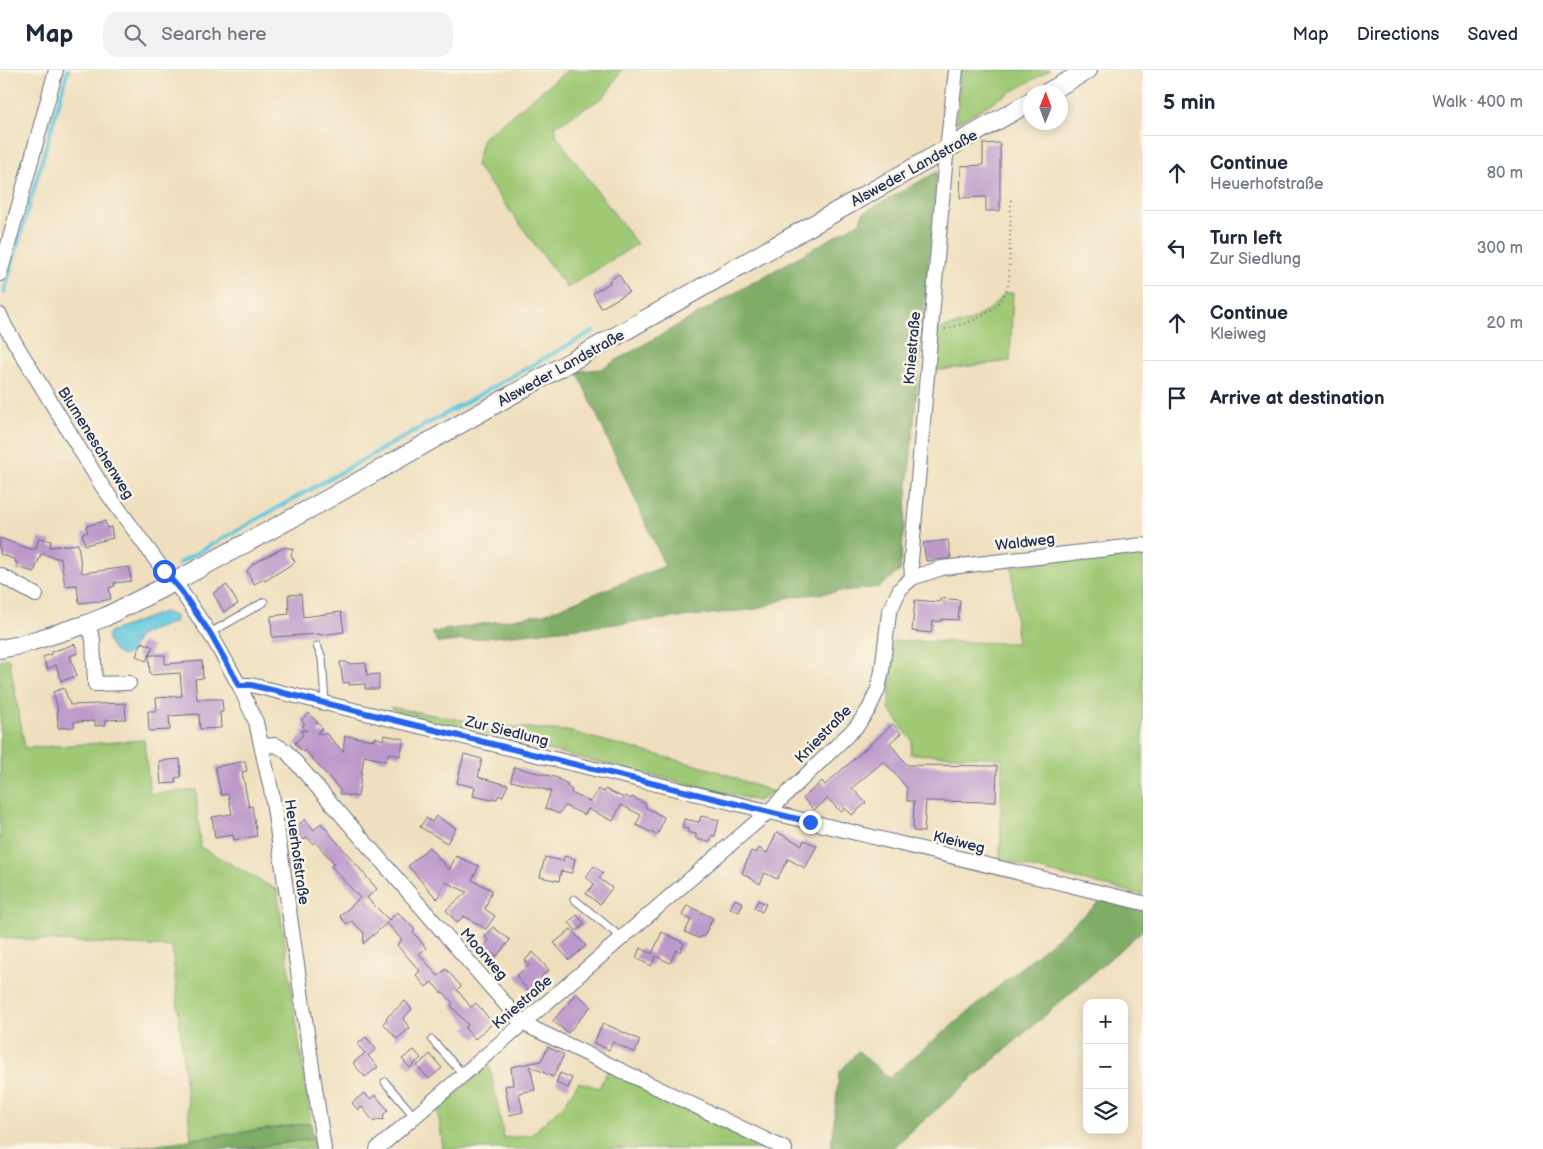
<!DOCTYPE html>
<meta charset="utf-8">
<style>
:root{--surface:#fff;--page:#f2f2f3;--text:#1f2937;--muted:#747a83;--line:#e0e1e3}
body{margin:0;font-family:"Balsamiq Sans",sans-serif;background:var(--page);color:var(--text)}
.controls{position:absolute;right:15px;bottom:15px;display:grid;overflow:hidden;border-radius:10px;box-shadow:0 2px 12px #0003}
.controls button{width:45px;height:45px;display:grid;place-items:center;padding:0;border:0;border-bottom:1px solid var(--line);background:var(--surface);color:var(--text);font:25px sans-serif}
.compass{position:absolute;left:1023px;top:15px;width:45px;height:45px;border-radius:50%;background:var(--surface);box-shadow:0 2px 12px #0003;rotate:1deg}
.stop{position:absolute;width:15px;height:15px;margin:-11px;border:4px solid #2563eb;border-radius:50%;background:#fff}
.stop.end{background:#2563eb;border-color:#fff;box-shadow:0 1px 5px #0008}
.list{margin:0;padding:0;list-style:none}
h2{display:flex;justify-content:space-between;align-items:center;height:65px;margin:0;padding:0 20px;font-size:21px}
h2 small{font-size:16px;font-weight:400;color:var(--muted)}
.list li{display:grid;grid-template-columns:32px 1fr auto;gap:15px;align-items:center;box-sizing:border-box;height:75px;padding:0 20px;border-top:1px solid var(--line)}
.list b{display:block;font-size:19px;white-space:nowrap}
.list p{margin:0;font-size:16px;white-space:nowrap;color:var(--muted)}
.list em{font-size:16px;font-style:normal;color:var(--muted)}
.icon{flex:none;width:28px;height:28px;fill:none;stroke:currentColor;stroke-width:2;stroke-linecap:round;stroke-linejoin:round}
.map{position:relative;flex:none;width:1143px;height:1079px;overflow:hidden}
header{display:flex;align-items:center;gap:30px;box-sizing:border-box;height:70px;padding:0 25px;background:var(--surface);border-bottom:1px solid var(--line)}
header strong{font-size:24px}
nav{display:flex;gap:28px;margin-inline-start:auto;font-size:18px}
.search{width:350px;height:45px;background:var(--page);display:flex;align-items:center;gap:12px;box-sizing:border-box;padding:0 18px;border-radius:15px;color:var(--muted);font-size:19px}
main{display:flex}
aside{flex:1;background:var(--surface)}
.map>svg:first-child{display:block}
</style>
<header>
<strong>Map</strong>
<div class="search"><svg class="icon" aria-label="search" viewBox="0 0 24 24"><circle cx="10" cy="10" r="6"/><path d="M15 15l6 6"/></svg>Search here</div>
<nav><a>Map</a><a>Directions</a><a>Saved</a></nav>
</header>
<main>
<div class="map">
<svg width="1143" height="1079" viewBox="0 0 1143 1079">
<rect width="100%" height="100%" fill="#fcf5e5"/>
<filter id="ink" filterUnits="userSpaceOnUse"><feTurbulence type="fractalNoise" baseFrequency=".02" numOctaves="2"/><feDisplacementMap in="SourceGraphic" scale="10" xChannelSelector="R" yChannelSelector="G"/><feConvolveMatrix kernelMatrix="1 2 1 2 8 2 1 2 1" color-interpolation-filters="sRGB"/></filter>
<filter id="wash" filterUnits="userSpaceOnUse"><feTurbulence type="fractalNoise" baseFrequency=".0096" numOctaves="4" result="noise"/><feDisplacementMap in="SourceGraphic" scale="20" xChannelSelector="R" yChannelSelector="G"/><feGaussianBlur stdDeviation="1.12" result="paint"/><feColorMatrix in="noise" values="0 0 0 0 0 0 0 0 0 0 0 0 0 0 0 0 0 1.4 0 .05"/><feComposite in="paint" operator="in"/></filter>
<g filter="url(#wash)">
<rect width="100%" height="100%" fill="#efdfbe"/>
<path fill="#9fc975" stroke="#5d7c6a" d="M568,0H622L604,27L555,56L557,67L637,174L567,218L476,95L483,68Z
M961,0H1050L956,53Z
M1005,223H1013L1010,291L932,301L935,260L968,252L989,240Z
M1143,480V825L1000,790L1002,688L910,684L912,671L889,639L893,571L1017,573L1012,496Z
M9,588L25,678L144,670L150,724L196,720L200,777L277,820L311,1053L191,1069L172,877L0,868V590Z
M390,637L489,655L567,661L714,700L773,722L758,731L399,644Z
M489,993L504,1068L531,1065L564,1034L579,1012L599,1018L609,998L775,1079H443L438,1041Z
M313,1069L315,1079H239Z"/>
<path fill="#7fad66" stroke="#4d6e62" d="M937,102L900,501L879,517L790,527L757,539L438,573L432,562L544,544L665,496L577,301L601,299L860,152L863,143Z
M1102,830L1143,840V860L891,1079H831L839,1003L858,981L889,1008Z
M311,1053L313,1069L239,1079H123Z"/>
<path fill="#62c7df" stroke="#3e7b9e" d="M164,542L175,546V552C167,555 143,563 138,567C135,571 134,577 131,581C120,594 110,576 107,567L109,562Z"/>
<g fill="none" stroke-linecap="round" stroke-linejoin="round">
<path stroke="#62c7df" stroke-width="4" d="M4,223L68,0
M179,493L593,261"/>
</g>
<g id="blocks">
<path fill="#bd99cb" d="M1000,73V141H986V127L960,128L961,96L983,95V74Z
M619,204L629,222L601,238L593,223L610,213L609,211Z
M105,451L107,458L111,457L113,468L85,475L82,464L88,462L86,456Z
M0,468L30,479H36L39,468L51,471L50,477L78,474L82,503L129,497L131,511L114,513L115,516L109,518L111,529L98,532L97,531L79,533L77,515L65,516L61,489L41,484L34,502L16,497L18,493L15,492L16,490L0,484Z
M948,470L951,488L926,491L923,473Z
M285,477L293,479L291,485L295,492L265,511L264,509L254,514L247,501L254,493Z
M227,515L238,534L224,542L213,523Z
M301,524L303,547L341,542L344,562L320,565V564L272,567L271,546L289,544L288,525Z
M940,528L960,530L958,550L942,549V551H933L931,563L912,561L915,530L940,532Z
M142,572L153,577L146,591L136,586Z
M75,574L78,583L70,586L77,606L61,611L56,595L47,599L43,587L51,584V582Z
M149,585H165V594L202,591L203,608L195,609L197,629H222L223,642H220L221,658L200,659L199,644L169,646L170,660L149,661L148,641H157L156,628L182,626L180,603L150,605Z
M340,592H346L348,594L366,593L367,605L379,604V619H365V614L349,615V612L343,613Z
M64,618L70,635L125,633L126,649L105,650L106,655L95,656V651L74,652V657L58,658L57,635L53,622Z
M309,643L322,658L317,663L327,664L343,682L345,666L375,670V667L383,670L384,665L404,669L400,686L389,683L386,691L364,686L358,727L340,724V720L305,680L303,682L295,673L303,665L301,660L307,661L302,656L305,654L301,650Z
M893,654L901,663L890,673L907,695L997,696L996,732L926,731L924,762L913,761L914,731H907V718L884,691L852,718L866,733L852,745L845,738L842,742L837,738L828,729L814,740L803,728L822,711L825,715Z
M464,684L482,689L478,707L508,715L502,727L499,725L497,729L493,728L492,730L473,726L475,717L457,713Z
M180,689L181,707L175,708L176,713L161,714L159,691Z
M245,691L247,701L242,702L249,737L252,736L257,766L234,770L233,765L215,768L212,747L232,744L228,724L221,725L215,697Z
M514,697L558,708V709L568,714L567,717L572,720L571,723L591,732L598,719L604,722L605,719L624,728L623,730L625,726L631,729L632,727L646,734L645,737L664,747L660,759L657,765L636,755L641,745L621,735L613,751L588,739L585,745L565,736L559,744L545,738L551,721L511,711Z
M436,746L456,758L447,773L420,757L426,748L432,752Z
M701,746L719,750L715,766L712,765L710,772L696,769V764L687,762L688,759L682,758L684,749L699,752Z
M305,749L314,760L321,753L377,819L367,828L389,850L398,842L403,849L404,848L415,860L413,862L426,878L419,884L438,906L446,899L461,916L457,920L471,937L476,933L493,953L475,969L465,958L468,955L453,938L451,935L453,933L443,922L441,923L432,912L426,917L416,905L420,901L397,875L402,870L387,853L363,874L364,863L352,851L347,854L340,846L360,828L331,796L334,793L315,772L313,774L307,767L304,770L294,759Z
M777,762L802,775L804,770L817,776L805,798L788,789L777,809L765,803L760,814L742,803L751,781L756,783L759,778L767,783Z
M429,777L449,800L456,786L479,796L472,810L492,820L485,839L495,846L486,859L464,846L457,853L446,840L467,822L445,812L437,829L408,796Z
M564,786L575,789L572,803L561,801L559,811L540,807L545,787L563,791Z
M594,796L603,803L599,808L612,818L600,834L586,824L594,814L586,807Z
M735,829L743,833L739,842L730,838Z
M758,830L766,834L762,842L754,838Z
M687,835L713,848L704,866L698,868L685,862L691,850L682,845Z
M577,845L585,854L576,861L569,852Z
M493,857L510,870L497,886L487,882L486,878L484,876L489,870L485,867Z
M571,859L586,876L569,890L554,873Z
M662,862L684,873L680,882L676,880L670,893L656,886L651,896L636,888L640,878L652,884Z
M533,882L549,900L541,907L545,912L531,924L516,906L529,895L525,890Z
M576,923L591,936L568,963L553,951Z
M405,931L412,939L403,949L410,958L397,969L383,953L387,950L386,948Z
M603,953L640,970L635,983L613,972L609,980L594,973Z
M366,967L376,979L368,986L378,997L365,1007L353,993L365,983L357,974Z
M548,977L564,985L553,1007L530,996L535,1020L519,1023L523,1042L510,1045L505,1016L513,1015L511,997L541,991Z
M414,980L421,988L410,998L402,989Z
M430,984L442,998L429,1009L417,996Z
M560,1003L572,1008L568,1018L556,1013Z
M364,1023L370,1029L375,1025L388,1040L384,1044L383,1050L378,1049L374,1052L362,1037L358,1040L352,1033Z"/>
</g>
</g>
<g filter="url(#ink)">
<use href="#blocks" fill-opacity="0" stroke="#656d80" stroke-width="1"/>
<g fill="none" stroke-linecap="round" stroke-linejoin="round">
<g stroke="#656d80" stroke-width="9">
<path id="service" d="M210,563L264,532
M317,576L322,588L325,633
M574,829L622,868
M432,970L463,1004
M385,1012L414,1046"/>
</g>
<g stroke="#656d80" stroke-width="16">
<path id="minor" d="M0,204L56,0
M0,245L6,258L102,416L164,501L181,521L214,570L239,615L256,652L272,724L324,1079
M0,505L36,525
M912,508L911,491L945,96L956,0
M87,554L93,569L95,614L129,613
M239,615H251L1143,833
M262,676L276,675L286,681L522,953L785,1079
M377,1079L768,742L857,656L869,639L878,619L882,601L889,543L900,519L912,508L942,498L1143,475"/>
</g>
<g stroke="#656d80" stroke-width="20">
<path id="tertiary" d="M1048,22L1088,0
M0,579L20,575L87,554L105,547L174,512L324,431L1030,32"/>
</g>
<path stroke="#656d80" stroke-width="2" stroke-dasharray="1 4" stroke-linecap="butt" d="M945,259C973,252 1002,243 1009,211L1011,130"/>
<use href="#service" stroke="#fff" stroke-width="7"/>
<use href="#minor" stroke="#fff" stroke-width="14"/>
<use href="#tertiary" stroke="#fff" stroke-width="18"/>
</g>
</g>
<g fill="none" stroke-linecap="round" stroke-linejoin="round" filter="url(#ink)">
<path stroke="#2563eb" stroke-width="6" d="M164,501L181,521L210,563L239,615H251L810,752"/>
</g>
<g text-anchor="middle" stroke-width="5" stroke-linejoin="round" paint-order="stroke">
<g font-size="15" fill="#1b2f5e" stroke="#fcf5e5">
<text transform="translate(914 98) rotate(-29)" y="5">Alsweder Landstraße</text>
<text transform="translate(912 278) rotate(-85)" y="5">Kniestraße</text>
<text transform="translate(561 298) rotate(-29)" y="5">Alsweder Landstraße</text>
<text transform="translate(96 373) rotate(58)" y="5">Blumeneschenweg</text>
<text transform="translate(1025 472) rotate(-7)" y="5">Waldweg</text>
<text transform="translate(507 661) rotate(14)" y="5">Zur Siedlung</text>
<text transform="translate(823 664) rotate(-46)" y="5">Kniestraße</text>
<text transform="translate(959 772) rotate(14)" y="5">Kleiweg</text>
<text transform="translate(297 782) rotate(82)" y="5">Heuerhofstraße</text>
<text transform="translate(484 884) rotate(49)" y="5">Moorweg</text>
<text transform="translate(522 932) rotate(-41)" y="5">Kniestraße</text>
</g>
</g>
</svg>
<div class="controls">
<button>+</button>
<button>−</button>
<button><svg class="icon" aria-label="layers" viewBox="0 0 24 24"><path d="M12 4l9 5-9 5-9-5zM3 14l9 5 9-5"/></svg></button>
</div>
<svg class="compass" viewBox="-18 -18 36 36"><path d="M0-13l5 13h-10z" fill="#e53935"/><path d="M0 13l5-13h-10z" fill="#747a83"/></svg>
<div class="stop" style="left:164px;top:501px"></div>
<div class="stop end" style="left:810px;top:752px"></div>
</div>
<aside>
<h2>5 min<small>Walk · 400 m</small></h2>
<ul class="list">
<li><svg class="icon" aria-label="ahead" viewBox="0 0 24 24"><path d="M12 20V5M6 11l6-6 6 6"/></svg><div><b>Continue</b><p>Heuerhofstraße</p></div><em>80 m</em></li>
<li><svg class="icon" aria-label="left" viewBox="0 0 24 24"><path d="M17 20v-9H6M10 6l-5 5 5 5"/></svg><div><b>Turn left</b><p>Zur Siedlung</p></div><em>300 m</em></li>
<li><svg class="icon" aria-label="ahead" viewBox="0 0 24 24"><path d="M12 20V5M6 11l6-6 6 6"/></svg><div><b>Continue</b><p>Kleiweg</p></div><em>20 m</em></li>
<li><svg class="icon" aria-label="arrive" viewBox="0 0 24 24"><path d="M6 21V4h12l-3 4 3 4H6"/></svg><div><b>Arrive at destination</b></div></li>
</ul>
</aside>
</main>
